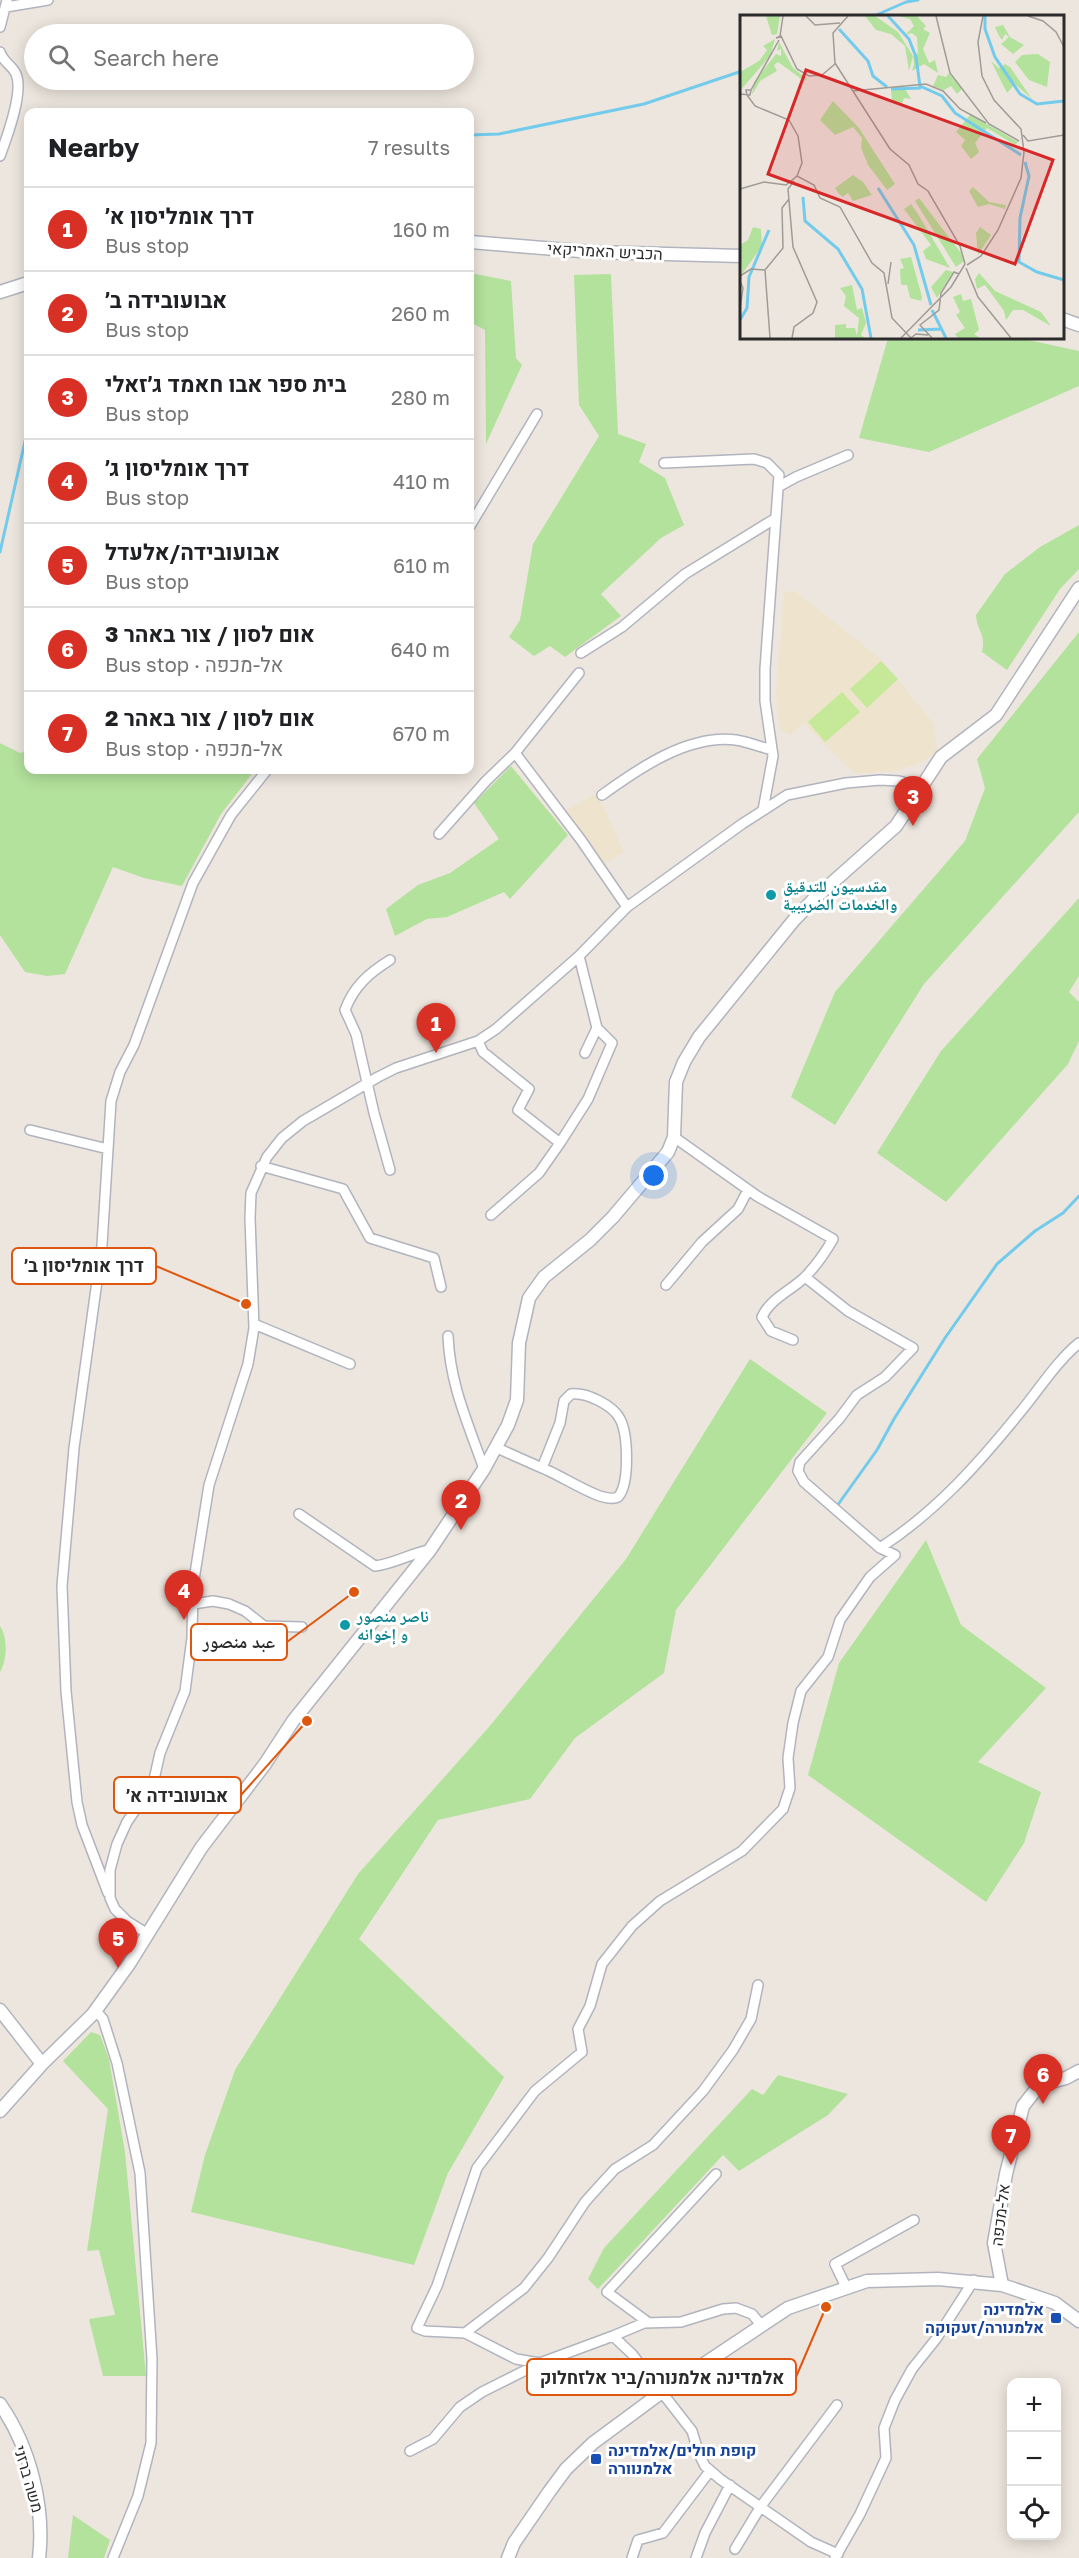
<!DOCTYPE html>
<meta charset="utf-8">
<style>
:root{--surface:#fff;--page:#f2f2f2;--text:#202124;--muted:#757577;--line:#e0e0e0;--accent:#d93025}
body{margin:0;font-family:"Golos Text","Noto Naskh Arabic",Heebo,sans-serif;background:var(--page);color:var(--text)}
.controls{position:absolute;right:18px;bottom:18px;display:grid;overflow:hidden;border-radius:12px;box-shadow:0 3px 15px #0003}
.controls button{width:54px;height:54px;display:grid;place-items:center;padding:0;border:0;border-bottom:2px solid var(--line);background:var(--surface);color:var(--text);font:30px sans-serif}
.you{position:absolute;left:654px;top:1176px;width:21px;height:21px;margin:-15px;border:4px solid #fff;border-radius:50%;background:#1a73e8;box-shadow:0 0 0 9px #1a73e833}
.badge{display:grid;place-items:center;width:39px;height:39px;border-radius:50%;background:var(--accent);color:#fff;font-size:20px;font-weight:700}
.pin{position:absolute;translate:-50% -50px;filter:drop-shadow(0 2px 3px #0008)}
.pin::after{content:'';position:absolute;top:32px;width:21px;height:18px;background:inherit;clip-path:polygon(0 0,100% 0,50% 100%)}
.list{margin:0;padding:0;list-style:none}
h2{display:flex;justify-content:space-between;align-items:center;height:78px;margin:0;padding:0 24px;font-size:26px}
h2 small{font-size:20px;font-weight:400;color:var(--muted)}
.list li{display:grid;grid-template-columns:39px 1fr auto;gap:18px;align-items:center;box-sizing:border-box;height:84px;padding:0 24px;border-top:2px solid var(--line)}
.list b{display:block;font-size:22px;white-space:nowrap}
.list p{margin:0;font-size:20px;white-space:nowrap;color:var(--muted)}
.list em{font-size:20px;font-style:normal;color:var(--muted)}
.icon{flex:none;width:33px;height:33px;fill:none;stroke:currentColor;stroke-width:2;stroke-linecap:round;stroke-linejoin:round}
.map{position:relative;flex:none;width:1079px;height:2558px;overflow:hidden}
.search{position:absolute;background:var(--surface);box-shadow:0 3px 15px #0003;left:24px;top:24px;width:450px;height:66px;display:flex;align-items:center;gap:15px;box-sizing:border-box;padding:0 21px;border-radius:33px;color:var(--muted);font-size:22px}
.panel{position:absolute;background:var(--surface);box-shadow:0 3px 15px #0003;left:24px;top:108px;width:450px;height:666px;border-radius:12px}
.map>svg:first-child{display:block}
</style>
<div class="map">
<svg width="1079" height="2558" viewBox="0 0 1079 2558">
<rect width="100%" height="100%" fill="#ede6de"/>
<path fill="#eee4ce" d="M795,591L877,656L898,679L934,724L938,752L920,763L897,771L855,774L803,723L792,735L780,730L776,696L784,592Z
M597,793L624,852L602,865L565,811Z"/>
<path fill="#b3e29c" d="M470,273L511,281L516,358L522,365L486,444L485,330L470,322Z
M611,274L618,434L646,444L639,462L665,478L684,525L661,538L601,594L621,616L565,657L550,646L534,656L509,637L520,620L533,544L599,436L579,405L574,275Z
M888,338H1019L1079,351V386L929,452L859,438Z
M1079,525V569L1060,589L1007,670L982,652C986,632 977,632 976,615L1005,574L1040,547Z
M1079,632V812L924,984L835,1125L791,1097L835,992L965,841L985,788L977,759Z
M0,743L20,753L28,751V770H255L221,814L182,886L144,878L113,867L65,974L47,976L25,972L0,935Z
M511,766L568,835L510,899L504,892L447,917L427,919L395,936L386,909L418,885L450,873L499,839L474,803Z
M1079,898V976L1069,992L1079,1002V1041L1068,1064L946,1202L877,1153L941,1051Z
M750,1359L827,1413L676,1610L664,1673L575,1738L530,1799L438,1820L359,1939L504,2077L448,2173L414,2265L191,2212L205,2155L235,2070L358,1874L489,1727L626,1559Z
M926,1540L961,1625L1046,1688L978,1762L1041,1792L1024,1843L986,1902L808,1775L839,1663Z
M0,1626C8,1637 7,1661 0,1672Z
M91,2032L100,2035L109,2059L125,2152L146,2376H103L89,2319L115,2315L99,2250L87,2251L108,2109L63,2061Z
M778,2075L848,2094L828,2115L739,2171L723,2155L598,2289L588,2279L604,2248L752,2089L763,2095Z
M73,2515L110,2540L104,2558H68Z"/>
<path fill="#c5e998" d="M881,661L898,679L867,708L850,689Z
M842,692L860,712L825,742L808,722Z"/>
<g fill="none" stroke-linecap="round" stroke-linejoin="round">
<path stroke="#73cbec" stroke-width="3" d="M874,16L906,2L918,0
M470,135L499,134L644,104L742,71
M0,552L28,428
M837,1506L877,1450L894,1419L945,1338L997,1264L1035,1231L1063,1213L1079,1196"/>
<g stroke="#b1b4be" stroke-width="12">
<path id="street" d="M6,7L48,0
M0,27L7,0
M0,52C3,62 12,65 16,74C24,92 7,137 0,156
M664,463L754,459L767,463L779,475L765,669V701L773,756L763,810
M778,487L796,477L848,455
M470,526L537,414
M581,653L622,627L685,574L776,518
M515,753L579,673
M602,795C638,769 688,734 736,740C748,742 761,747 772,750
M439,834L486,781L515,753L581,840L627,907
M579,956L597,1028L585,1053
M478,1041L483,1052L529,1089L518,1110L560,1143
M30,1130L108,1149
M674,1137L757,1196L833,1239C825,1253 816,1266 804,1278C790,1291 770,1299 762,1317L771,1331L793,1340
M261,1166L343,1189L370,1238L434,1258L441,1287
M390,1170L374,1113L356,1034L345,1010C354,986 369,973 390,960
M491,1215L539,1173L560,1143L588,1099L612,1043L597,1028
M805,1277L848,1311L913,1348L885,1377L857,1395L839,1419L800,1462L798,1471L804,1482L880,1548C938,1510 979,1463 1022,1410C1040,1388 1057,1361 1079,1343
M666,1285L702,1242L738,1209L748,1190
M254,1324L350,1364
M448,1336C450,1385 468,1423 484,1469
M497,1448L542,1468L560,1423L564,1401L571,1394C586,1392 613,1405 620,1419C628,1434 630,1484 618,1497C603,1505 560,1474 542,1468
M299,1514L375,1566C394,1564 411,1553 430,1550
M193,1604L213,1601L229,1604L245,1611L264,1626L302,1627
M108,1893L82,1825L77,1802L66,1691L62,1586L74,1448L102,1245L111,1101L120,1072L134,1045L193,883L231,815L267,770
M148,1934L127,1921L115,1909L110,1898V1870L117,1844L127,1822L153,1784L160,1753L185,1691L192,1638L193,1586L209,1485L248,1364L254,1328L250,1218L251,1193L267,1157L282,1138L303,1121L378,1077L396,1068L478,1041L496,1029L579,956L627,907L742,824L787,795L846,783L880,780L899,781L921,787
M758,1985L751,2019L733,2050L703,2091L653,2145L615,2169L602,2183L585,2202L548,2258L524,2288L465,2333L425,2331L417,2328L437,2286L477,2168L535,2091L582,2052L578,2029L590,2006L602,1964L632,1926L660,1901L742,1851L783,1809L790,1788L788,1758L793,1723L801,1691L828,1657L840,1620L870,1577L895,1555L880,1548
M96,2011L103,2019L117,2063L140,2173L152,2359L151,2443L138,2496L113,2558
M846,2287L835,2264L914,2220
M649,2323L607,2292L716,2174
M465,2333L516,2359L540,2363L613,2336L632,2354L692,2431L699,2454L705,2466L720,2479L811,2542L838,2554
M613,2336L644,2323L681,2322L723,2309L736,2308L752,2314L762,2326
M410,2451L433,2439L460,2407L482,2392L540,2363
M735,2549L761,2506L837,2405
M632,2558L638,2540L663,2533L710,2471
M696,2558L705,2533L730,2485
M835,2558L860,2514L886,2458L884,2428L895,2400L912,2369L936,2339L974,2280"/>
</g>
<g stroke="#b1b4be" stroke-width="15">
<path id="secondary" d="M470,242L592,252L742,256
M0,292L28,283
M1062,319L1079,325
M0,2010L42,2064
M0,2111L42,2064L93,2014L129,1964L201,1848L265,1764L293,1721L430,1550L484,1469L508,1425L517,1400L519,1343L529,1298L544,1277L590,1240L613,1217L668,1152L674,1137L676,1082L684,1062L699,1037L794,920L815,898L896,826L941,757L996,715L1079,588
M1002,2285L994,2243L1006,2174L1023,2106L1034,2092L1051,2082L1066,2078L1079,2071
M0,2404C30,2447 45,2507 39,2558
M508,2558L514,2543L549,2492L566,2469L593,2443L662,2392L788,2308L867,2281L938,2279L1002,2285L1055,2303L1079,2321"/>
</g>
<use href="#street" stroke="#fff" stroke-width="9"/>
<use href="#secondary" stroke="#fff" stroke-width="12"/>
</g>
<g fill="#0f9aa8" stroke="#fff" stroke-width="2">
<circle cx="771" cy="895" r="6"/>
<circle cx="345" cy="1625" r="6"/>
</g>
<g fill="#1a4fb4" stroke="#fff" stroke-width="2">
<rect x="1050" y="2312" width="12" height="12" rx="3"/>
<rect x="590" y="2453" width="12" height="12" rx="3"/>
</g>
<g text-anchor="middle" stroke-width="6" stroke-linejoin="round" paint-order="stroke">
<g font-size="16" fill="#2b2b2b" stroke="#fff">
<text transform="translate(605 251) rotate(3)" y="6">הכביש האמריקאי</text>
<text transform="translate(1000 2215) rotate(-83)" y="6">אל-מכפה</text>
<text transform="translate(29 2479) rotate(74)" y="6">משה ברזני</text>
</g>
<g font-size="16" font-weight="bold" fill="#0d838f" stroke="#fff" text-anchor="start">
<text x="783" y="892">مقدسيون للتدقيق<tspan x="783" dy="18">والخدمات الضريبية</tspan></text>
<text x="357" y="1622">ناصر منصور<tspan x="357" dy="18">و إخوانه</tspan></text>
</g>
<g font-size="16" font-weight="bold" fill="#164399" stroke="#fff" text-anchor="end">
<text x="1044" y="2315">אלמדינה<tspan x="1044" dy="18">אלמנורה/זעקוקה</tspan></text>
<text x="608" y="2456" text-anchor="start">קופת חולים/אלמדינה<tspan x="608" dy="18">אלמנוורה</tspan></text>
</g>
</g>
<g transform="translate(740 15)">
<rect width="324" height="324" fill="#ede6de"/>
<path d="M26,1H40L37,19L32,20ZM125,1H135L158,17L173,41L178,38L177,22L172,18L165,20L174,11L170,4L159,1H177L186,11L183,14L190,18L183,34L189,48L195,45L198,58L184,49L172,56L174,49L173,41L169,56L165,31L151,19L136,15ZM263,10L270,22L284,30L273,39L261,29L269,22L265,19L262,25L258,19L255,12ZM35,24L30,41L0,76V57L19,46L27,35L23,31ZM39,27L53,53L67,64L64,66L38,47L34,50L37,56L20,66L12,80L14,67L36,39L41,41V34L37,36ZM298,39L310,47L307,72L289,65L275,47L282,40ZM251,46L259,53L265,49L270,52L292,84L275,69L267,78ZM209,58L214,65L210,66L216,65L222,74L217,79L211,71L204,75L193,71L198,60L206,62ZM163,71L171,84L164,83L162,89L152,87L151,73ZM93,86L119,113L155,169L147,175L128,150L121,133L122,123L113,112L95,120L80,105ZM230,100L247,109L278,127L275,130L247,113L235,128L239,137L231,144L221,131L225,125L216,117ZM113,160L123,167L132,180L113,186L108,178L103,182L99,179L95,173ZM233,172L249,187L266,190L265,194L249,189L238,192L229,176ZM179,183L221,238L224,246L216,252L175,186ZM171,189L178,199L210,253L186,244L183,236L191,230L164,194ZM13,212L21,214L22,231L2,259L0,230L8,225ZM240,212L251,220L238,240L236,218ZM171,242L182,282L181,286L170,283L167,270H161L160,254L164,253L160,244ZM206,255L213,257L197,283L191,272ZM239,258L255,276L301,297L311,311L283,295H273L266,305L264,296L245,270L237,274L235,264ZM112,270L117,295L122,293L126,308L121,320L125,323H95V310L106,309V313H115L117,321L119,303L104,291L106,281L100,273ZM221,279L223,286L231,284L239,315L234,319L240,323H218L215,319L225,313L216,300L220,297L213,282Z" fill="#b3e29c"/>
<path fill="none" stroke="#73cbec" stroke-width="3" d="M148,1L169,24L176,42L180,71L202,81L215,98L281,140M245,1V14L255,42L280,79L297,89L324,86M99,14L128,46L133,61L147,72M151,74L181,73M285,147L289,161L280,203L279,247L297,257L324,265M138,173L174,230L191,290M63,182L65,206L98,234L122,274L131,323M192,295L206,323M0,305L7,293L9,262L29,215M178,315L201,314"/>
<path fill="none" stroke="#9f9b96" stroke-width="1.5" d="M66,1L75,10L100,8M196,1L210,58L249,109L279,126M288,1L303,6L316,17L324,32M40,21L43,1M41,22L36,23L41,21L57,54L69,61L82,60L95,49L93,18L108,1M95,48L150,134L169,150L178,169L188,176L220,231L225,249M11,75L39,25M112,76L186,69L203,76L220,94L246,108M0,79L10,80L11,75H6L7,80M283,120L288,126L324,120M57,161L74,170L80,183L100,192L132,248L144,258L152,303L171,323M0,174L24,167L46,170L57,161L62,148L58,121L49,105L15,91L7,80M227,250L241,241L258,215L281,163L284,137L281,114L254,85L242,61L238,27L243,1M226,253L238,282L271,323M25,255L43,233L42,193L49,184M25,255L30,323M0,261L11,254L25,255M0,266L3,273L0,293M148,269L151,247M52,323L54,312L73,298L77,287L53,232L48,174L54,166M161,323L211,272L225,249M171,323L176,319L188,320M192,323L180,310L199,295L201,278L214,257L219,259"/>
<path fill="#d62828" fill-opacity="0.15" stroke="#d62828" stroke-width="3" d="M66,55L313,145L275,249L28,159Z"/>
<rect width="324" height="324" fill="none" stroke="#2b2b2b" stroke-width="3"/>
</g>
<path fill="none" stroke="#df570e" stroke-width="2" d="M246 1304L156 1266M354 1592L287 1642M307 1721L241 1795M826 2307L796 2377"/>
<g fill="#df570e" stroke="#fff" stroke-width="2">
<circle cx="246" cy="1304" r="6"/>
<circle cx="354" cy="1592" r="6"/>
<circle cx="307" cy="1721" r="6"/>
<circle cx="826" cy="2307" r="6"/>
</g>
<g fill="#fff" stroke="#df570e" stroke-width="2">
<rect x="12" y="1248" width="144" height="36" rx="6"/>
<rect x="191" y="1624" width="96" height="36" rx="6"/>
<rect x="114" y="1777" width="127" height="36" rx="6"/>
<rect x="527" y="2359" width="269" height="36" rx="6"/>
</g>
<g font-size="18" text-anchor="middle" font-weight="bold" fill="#2b2b2b">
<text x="84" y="1272">דרך אומליסון ב׳</text>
<text x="239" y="1648">عبد منصور</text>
<text x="177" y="1802">אבועובידה א׳</text>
<text x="662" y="2384">אלמדינה אלמנורה/ביר אלזחלוק</text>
</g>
</svg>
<div class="controls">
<button>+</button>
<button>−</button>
<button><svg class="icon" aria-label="locate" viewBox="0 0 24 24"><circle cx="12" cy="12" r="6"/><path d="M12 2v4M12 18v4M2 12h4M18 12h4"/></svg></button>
</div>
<div class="you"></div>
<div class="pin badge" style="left:436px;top:1053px">1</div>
<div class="pin badge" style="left:461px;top:1530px">2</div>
<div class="pin badge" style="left:913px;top:826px">3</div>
<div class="pin badge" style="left:184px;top:1620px">4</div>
<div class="pin badge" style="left:118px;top:1968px">5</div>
<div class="pin badge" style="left:1043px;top:2104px">6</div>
<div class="pin badge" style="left:1011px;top:2165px">7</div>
<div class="search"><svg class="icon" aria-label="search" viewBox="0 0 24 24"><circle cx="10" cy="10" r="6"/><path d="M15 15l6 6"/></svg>Search here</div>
<section class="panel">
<h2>Nearby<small>7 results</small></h2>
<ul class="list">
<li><span class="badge">1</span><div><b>דרך אומליסון א׳</b><p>Bus stop</p></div><em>160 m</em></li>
<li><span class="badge">2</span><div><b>אבועובידה ב׳</b><p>Bus stop</p></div><em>260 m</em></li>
<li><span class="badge">3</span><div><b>בית ספר אבו חאמד ג׳זאלי</b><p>Bus stop</p></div><em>280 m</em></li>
<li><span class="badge">4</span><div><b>דרך אומליסון ג׳</b><p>Bus stop</p></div><em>410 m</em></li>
<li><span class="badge">5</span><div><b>אבועובידה/אלעדל</b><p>Bus stop</p></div><em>610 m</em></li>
<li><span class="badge">6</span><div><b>אום לסון / צור באהר 3</b><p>Bus stop · אל-מכפה</p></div><em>640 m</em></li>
<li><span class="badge">7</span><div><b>אום לסון / צור באהר 2</b><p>Bus stop · אל-מכפה</p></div><em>670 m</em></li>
</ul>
</section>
</div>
